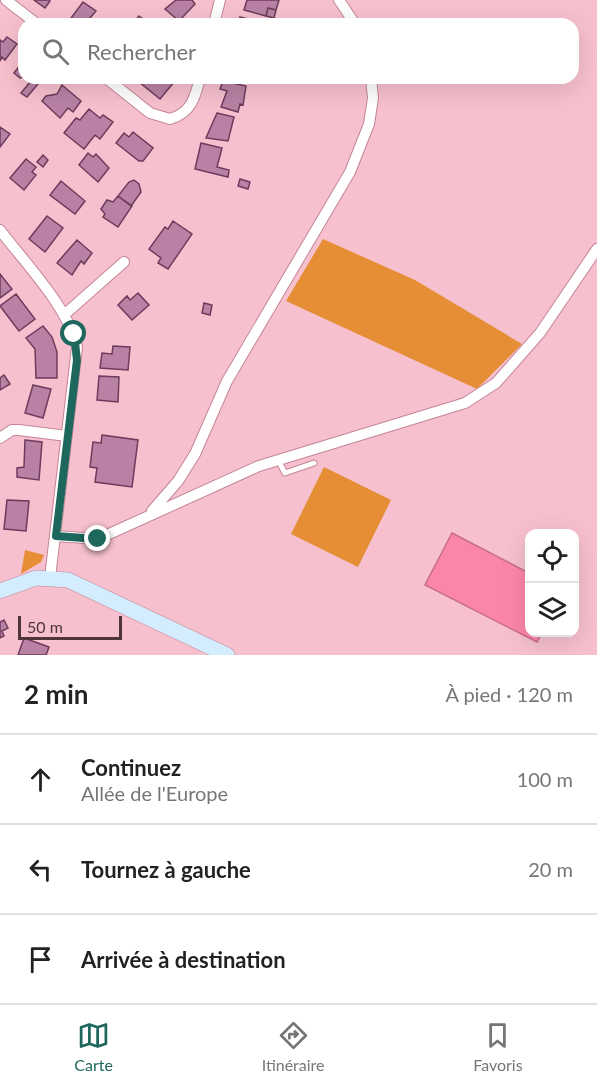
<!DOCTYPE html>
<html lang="fr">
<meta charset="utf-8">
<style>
:root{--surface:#fff;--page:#f6f6f6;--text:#222;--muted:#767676;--line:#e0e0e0;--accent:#1e675c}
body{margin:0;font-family:Lato,sans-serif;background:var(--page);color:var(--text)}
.controls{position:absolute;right:18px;bottom:18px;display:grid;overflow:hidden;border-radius:12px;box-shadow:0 6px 24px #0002}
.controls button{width:54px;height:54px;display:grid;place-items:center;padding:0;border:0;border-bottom:2px solid var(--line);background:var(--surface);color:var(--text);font:30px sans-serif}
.scale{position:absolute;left:18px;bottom:15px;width:104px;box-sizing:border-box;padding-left:6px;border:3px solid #4f343b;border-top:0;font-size:16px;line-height:21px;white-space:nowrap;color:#4f343b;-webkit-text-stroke:4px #f7c0ce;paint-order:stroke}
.stop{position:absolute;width:18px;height:18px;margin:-14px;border:4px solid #1e675c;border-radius:50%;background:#fff}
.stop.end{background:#1e675c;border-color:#fff;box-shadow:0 2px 6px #0008}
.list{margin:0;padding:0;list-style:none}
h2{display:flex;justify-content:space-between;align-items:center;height:78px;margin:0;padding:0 24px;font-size:26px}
h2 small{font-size:20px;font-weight:400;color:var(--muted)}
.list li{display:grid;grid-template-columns:39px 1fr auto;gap:18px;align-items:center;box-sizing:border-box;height:90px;padding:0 24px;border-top:2px solid var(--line)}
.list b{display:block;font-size:22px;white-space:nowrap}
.list p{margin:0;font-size:20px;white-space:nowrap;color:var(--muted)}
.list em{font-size:20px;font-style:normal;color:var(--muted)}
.icon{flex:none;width:33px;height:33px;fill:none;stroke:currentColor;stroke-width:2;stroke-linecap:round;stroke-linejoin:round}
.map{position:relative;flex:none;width:597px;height:655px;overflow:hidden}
.search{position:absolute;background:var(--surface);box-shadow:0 6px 24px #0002;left:18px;right:18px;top:18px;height:66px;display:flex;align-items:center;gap:15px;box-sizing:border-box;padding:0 21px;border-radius:18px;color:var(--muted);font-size:22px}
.sheet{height:348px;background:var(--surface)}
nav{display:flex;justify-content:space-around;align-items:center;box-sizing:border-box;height:84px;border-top:2px solid var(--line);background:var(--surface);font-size:16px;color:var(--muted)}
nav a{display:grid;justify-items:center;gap:3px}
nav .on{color:var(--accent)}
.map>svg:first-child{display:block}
</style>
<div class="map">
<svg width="597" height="655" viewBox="0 0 597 655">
<rect width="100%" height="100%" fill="#f7c0ce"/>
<path fill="#e58e35" d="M323,239L415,280L522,344L477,389L286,301Z
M324,467L391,500L358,567L291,534Z
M25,550L44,555L41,562L21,574Z"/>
<path fill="#fc86aa" stroke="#c86d89" stroke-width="1.5" d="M452,533L529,573L530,632L542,633L537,642L425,585Z"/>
<path fill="#b982a4" stroke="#6d3b5b" stroke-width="1.5" d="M34,0H49L50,1L45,8Z
M176,0H192L195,4L179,21L165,9Z
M247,0H279L276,10L268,8L266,16L244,10Z
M83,2L96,11L90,18L98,24H71L68,22Z
M268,8L276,10L274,18L266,16Z
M139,16L150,24H136L134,22Z
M240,17L268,24H238Z
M7,37L17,44L5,60L2,57L0,61V40L3,42Z
M24,60V77L20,78L14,73Z
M25,78H43L27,97L21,93L30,82Z
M143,78H169L174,82L160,99L139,82Z
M223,81L246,86L243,105L240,104L238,112L221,107L227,91L220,89Z
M62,85L81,101L73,112L68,108L60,118L42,101L46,96L57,94Z
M89,109L100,118L103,115L113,122L100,139L95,135L84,149L64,133L76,118L80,120Z
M217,113L234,117L228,141L206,138Z
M0,127L10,134L0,147Z
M133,132L153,148L143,161H139L116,143L124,133L129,137Z
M201,143L222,148L217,167L229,170L228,177L195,169Z
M88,153L93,157L96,154L109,168L98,182L79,165Z
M43,155L48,160L43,167L37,162Z
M26,159L36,167L32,172L36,175L24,190L10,178Z
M240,179L250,182L248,189L238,186Z
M134,180L139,184L141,192L131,206L118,196L129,182Z
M61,181L85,201L75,214L50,195Z
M118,196L132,206L118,227L103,217L105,214L101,209L107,200L113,202Z
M47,216L63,228L45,252L29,239Z
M173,221L192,234L168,269L158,263L161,258L149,249L165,227L168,229Z
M77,240L92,253L84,264L81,261L72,275L57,263Z
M0,274L12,289L0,298Z
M138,293L149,305L132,320L118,305L127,296L130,300Z
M16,294L35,319L19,331L0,306Z
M204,303L212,305L210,315L202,313Z
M43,326L52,337L57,352V378H36L35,349L26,338Z
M113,346L130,347L128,370L100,368L102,353L112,354Z
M4,375L10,384L0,390V378Z
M99,376L119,377L118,402L97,400Z
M33,385L51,389L43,418L25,413Z
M102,435L138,440L132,487L95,482L97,468L90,467L93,442L101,443Z
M25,440L42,442L39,480L17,477V468L24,467Z
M7,500L29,501L26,531L4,529Z
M4,620L8,628L2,631L4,636L0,638V622Z
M24,638L49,647L46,655H18Z"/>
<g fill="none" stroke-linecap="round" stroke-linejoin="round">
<g stroke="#c58596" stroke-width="7">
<path id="lane" d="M278,460L285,473L314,463"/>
</g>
<g stroke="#c58596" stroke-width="12">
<path id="street" d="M6,0L37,24
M339,0L355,24
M214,24L220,0
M106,78L150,113L170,119C191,113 195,98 200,78
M0,230C25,263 68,307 77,347L50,578
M64,315L124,262
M0,438L12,430H19L67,436
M152,511L178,481L195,454L227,381L350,172L369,124L373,98L371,78
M56,536L98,539L259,466L465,403L496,383L540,333L597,249"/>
</g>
<g stroke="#c58596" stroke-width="16">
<path id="secondary" d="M0,591L36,578L68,580L227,655"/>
</g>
<use href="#lane" stroke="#fff" stroke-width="5"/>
<use href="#street" stroke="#fff" stroke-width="10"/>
<use href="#secondary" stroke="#d3ecfe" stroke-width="15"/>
</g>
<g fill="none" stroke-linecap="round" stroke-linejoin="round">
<path stroke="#1e675c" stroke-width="8" d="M74,334L77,360L56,536L98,539"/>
</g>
</svg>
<div class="controls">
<button><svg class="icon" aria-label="locate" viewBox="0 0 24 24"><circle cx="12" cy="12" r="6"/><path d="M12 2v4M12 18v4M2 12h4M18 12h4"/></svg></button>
<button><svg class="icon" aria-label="layers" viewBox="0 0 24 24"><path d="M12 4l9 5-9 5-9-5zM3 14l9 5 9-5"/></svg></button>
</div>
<div class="scale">50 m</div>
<div class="stop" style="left:74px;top:334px"></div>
<div class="stop end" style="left:98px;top:539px"></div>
<div class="search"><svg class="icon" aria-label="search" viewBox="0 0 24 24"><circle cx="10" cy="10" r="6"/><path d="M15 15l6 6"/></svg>Rechercher</div>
</div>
<section class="sheet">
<h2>2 min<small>À pied · 120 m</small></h2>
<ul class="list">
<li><svg class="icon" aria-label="ahead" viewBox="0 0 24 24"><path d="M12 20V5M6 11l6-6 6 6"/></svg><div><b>Continuez</b><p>Allée de l'Europe</p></div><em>100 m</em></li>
<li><svg class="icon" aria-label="left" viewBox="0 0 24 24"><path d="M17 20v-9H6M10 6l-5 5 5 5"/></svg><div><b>Tournez à gauche</b></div><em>20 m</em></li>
<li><svg class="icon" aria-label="arrive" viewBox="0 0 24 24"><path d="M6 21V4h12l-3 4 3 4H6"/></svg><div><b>Arrivée à destination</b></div></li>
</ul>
</section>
<nav>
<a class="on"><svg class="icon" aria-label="map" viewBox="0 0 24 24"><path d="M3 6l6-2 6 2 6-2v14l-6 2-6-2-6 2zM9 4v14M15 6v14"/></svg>Carte</a>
<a><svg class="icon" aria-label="directions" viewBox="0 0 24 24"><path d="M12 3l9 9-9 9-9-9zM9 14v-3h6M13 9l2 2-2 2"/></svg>Itinéraire</a>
<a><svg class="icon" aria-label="saved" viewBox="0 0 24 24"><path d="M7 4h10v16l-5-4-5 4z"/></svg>Favoris</a>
</nav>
